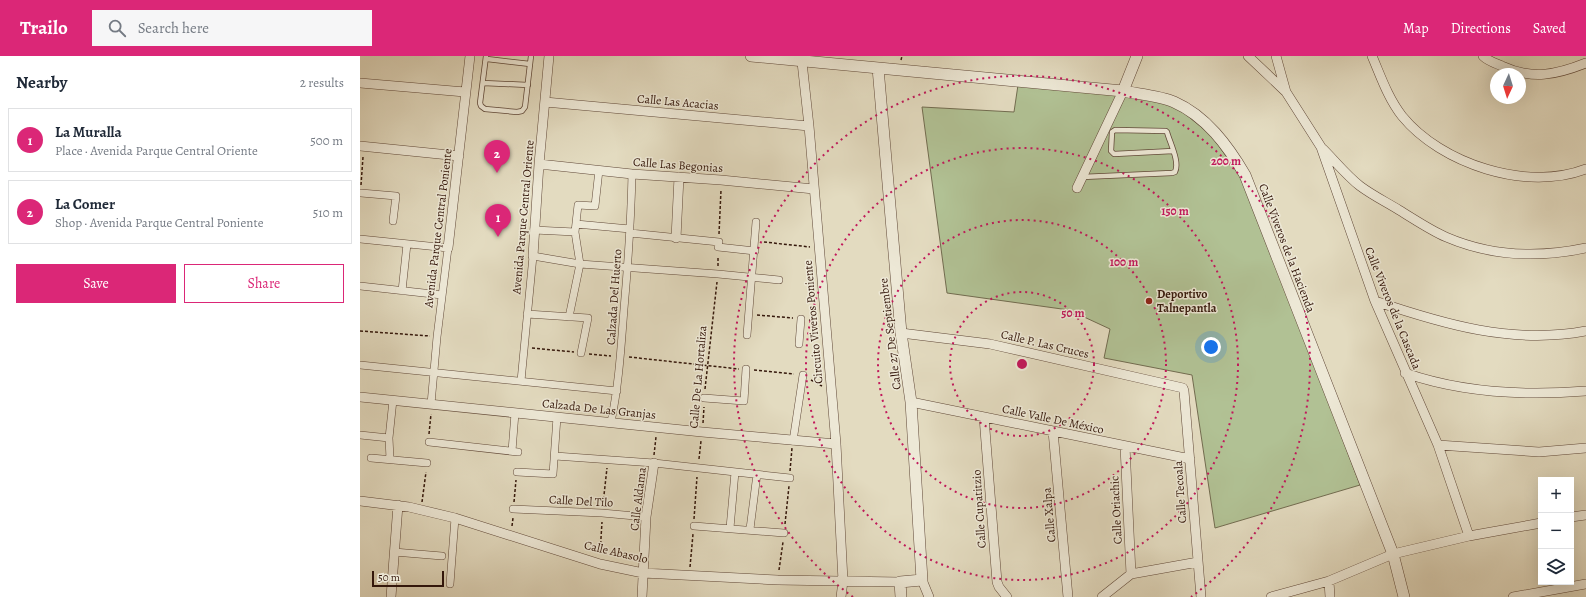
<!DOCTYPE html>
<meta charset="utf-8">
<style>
:root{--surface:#fff;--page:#f6f6f7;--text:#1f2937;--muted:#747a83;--line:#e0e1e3;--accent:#db2777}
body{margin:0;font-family:Alegreya,serif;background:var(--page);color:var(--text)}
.controls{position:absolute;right:12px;bottom:12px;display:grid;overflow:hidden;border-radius:0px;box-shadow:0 4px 16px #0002}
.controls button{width:36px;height:36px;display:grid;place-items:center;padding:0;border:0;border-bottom:1px solid var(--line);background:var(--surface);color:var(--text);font:20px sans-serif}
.compass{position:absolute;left:1130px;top:12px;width:36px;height:36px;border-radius:50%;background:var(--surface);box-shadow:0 4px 16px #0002;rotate:184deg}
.scale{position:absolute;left:12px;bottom:10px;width:72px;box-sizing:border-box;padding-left:4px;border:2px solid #34170b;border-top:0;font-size:11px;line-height:14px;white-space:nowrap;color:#34170b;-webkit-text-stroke:3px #ede8d6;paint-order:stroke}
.you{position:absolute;left:851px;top:291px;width:14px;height:14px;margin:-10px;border:3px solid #fff;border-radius:50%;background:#1a73e8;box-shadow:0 0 0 6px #1a73e833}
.badge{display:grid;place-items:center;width:26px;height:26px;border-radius:50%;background:var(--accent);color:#fff;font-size:13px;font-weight:700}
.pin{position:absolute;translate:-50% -33px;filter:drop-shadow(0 1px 2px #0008)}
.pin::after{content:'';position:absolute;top:21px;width:14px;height:12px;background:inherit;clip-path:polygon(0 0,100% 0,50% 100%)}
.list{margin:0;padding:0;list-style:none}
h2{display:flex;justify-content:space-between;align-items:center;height:52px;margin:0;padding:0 16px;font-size:17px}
h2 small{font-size:13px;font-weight:400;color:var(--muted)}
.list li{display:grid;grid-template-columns:26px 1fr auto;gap:12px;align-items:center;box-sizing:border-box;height:64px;margin:0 8px 8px;padding:0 8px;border:1px solid var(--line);border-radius:0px}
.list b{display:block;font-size:15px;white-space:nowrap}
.list p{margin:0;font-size:13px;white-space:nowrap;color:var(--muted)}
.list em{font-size:13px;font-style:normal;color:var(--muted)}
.actions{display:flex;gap:8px;padding:12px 16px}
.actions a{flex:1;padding:9px 0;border:1px solid var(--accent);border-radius:0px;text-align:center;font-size:14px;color:var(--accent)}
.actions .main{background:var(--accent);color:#fff}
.icon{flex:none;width:22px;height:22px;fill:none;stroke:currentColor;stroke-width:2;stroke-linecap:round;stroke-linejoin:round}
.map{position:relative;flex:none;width:1226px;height:541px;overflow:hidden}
header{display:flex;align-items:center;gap:24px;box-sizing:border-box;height:56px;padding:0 20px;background:var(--accent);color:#fff}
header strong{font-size:19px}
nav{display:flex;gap:22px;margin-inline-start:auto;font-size:14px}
.search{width:280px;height:36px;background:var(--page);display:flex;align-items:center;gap:10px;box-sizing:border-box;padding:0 14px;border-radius:0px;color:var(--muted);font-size:15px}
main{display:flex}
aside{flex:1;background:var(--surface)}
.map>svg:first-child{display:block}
</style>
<header>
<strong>Trailo</strong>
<div class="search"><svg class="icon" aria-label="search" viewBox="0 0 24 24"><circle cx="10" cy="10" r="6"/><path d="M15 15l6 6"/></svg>Search here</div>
<nav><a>Map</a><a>Directions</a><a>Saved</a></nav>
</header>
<main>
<aside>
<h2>Nearby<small>2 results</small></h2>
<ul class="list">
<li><span class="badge">1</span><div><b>La Muralla</b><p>Place · Avenida Parque Central Oriente</p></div><em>500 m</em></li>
<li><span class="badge">2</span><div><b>La Comer</b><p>Shop · Avenida Parque Central Poniente</p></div><em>510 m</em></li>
</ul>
<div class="actions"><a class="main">Save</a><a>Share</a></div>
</aside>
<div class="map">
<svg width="1226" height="541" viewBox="0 0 1226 541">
<rect width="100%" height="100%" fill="#e3dbc0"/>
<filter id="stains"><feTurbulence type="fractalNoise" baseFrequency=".005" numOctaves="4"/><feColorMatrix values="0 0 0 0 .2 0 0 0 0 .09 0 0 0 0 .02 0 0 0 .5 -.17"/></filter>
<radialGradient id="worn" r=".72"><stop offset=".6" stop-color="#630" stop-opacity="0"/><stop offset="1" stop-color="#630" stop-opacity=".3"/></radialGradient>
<path fill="#b1c194" stroke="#726c50" d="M658,29L753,38L813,48L851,79L878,117L899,161L1000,429L855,472L832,319L744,302L750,273L709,254L587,237L562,51L654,56Z"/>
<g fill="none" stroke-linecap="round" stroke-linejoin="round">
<g stroke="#604838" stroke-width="6">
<path id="service" d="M126,0L120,47L121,50L125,53L157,56L162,55L165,51L171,0
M127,3L170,8
M123,27L168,29
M722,121L812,117L815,116C820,106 810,87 807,76L806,75L755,74L752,76L751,95L754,98L813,95"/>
</g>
<g stroke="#604838" stroke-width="8">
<path id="pedestrian" d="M1,137L36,140L33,165
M216,168L270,173
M174,174L215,176
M270,177L359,186
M0,183L88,192L77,281L71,348
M358,191L395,195
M0,230L82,239
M42,235L47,188
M167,258L228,262L221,297
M209,261L220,208L215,176L218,149L235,150L239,114
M387,279L396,166
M439,288L441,263
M0,309L257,335
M161,325L173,200L220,208L358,218L419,224
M344,342L384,345L386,313
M251,366C259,328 261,291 264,253C268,208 271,163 272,118
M0,379L29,382
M433,385L443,319
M69,386L158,396
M152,395L155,357
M195,400L294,407L430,422
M11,402L67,407
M30,403L29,382L33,344
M157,416L193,418L197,361
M153,453L242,457L286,461
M334,470L424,477
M370,472L375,416
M390,473L397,418
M34,496L82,500
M90,528L95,462"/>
</g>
<g stroke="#604838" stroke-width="10">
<path id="minor" d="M888,0L926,36L961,91L1015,245L1078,389L1109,480
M916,0L926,36
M1012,0C1021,21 1028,42 1042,60C1081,108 1167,136 1226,113
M1123,0C1128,5 1135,7 1142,10C1172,24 1196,19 1226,7
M442,6L449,70L476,388L483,525L481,541
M0,27L105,36
M185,46L449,70
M0,90L99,100
M963,93C975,105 987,120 1000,130C1012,139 1026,146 1039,154C1054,163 1070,174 1086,181C1130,200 1179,202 1226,192
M179,108L272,118L361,124L454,133
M717,132L763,35
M316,182L319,121
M88,192L110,0
M173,200L179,108L189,0
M1015,245C1083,268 1153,289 1226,275
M541,277L630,288L823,332L824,335L841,541
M1045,317C1103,337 1165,340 1226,335
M0,341L342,376L476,388
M551,346L830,403
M624,361L637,526L639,531L647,541
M693,375L708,541
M1078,389L1179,396L1226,392
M765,390L771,518
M0,445L49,451L95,462L240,508L283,517L418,524L540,526
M1211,461L1226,459
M562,524L569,541
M969,525L970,541
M31,541L38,449
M282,541L286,461L294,407
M742,541L771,518L838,506
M911,541L969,525L1033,498L1109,480L1181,467
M1153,541L1226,528"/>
</g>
<g stroke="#604838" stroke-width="12">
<path id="tertiary" d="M391,0L763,35C777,38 801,40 814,46C846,60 868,90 885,119L1033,498L1044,541
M518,12L541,277L551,346L562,524L540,526L541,541
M763,35L777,0"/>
</g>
<path stroke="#34170b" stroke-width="1.5" stroke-dasharray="3 2" stroke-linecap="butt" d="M541,4L542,0
M1,129L3,101
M359,178L361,134
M404,186L450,191
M358,210V200
M397,259L433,262
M449,264L457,265
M0,275L70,280
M172,292L214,296
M229,298L251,300
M269,301L379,313
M394,314L434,318
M451,324L462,330
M345,333L357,226
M343,367L344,351
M69,378L71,358
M294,399L296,381
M339,403L341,385
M430,415L432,392
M62,446L66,416
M154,446L156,424
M243,448L247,412
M334,463L337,421
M425,468L429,430
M152,470L153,462
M240,498L242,466
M330,511L333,478
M419,514L423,486"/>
<use href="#service" stroke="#ede8d6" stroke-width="4.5"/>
<use href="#pedestrian" stroke="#ede8d6" stroke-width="7"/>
<use href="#minor" stroke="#ede8d6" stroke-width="9"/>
<use href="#tertiary" stroke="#ede8d6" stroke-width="11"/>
</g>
<g fill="none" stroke="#c2185b" stroke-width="2" stroke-dasharray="2 4">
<circle cx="662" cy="308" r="72"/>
<circle cx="662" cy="308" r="144"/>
<circle cx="662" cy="308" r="216"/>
<path d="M493 541A288 288 0 1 1 831 541"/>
</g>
<circle fill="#8f2418" stroke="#ede8d6" stroke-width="1.5" cx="789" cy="245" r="4"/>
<g text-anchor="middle" stroke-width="3" stroke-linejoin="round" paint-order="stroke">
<g font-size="12" fill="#34170b" stroke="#ede8d6">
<text transform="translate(318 46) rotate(5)" y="4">Calle Las Acacias</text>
<text transform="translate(318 109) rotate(4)" y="4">Calle Las Begonias</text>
<text transform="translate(163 161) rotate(-85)" y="4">Avenida Parque Central Oriente</text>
<text transform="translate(78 172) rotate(-83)" y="4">Avenida Parque Central Poniente</text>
<text transform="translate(927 192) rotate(69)" y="4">Calle Viveros de la Hacienda</text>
<text transform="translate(254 241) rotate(-86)" y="4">Calzada Del Huerto</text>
<text transform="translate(1033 252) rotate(68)" y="4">Calle Viveros de la Cascada</text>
<text transform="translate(453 266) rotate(-95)" y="4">Circuito Viveros Poniente</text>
<text transform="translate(530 278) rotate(-97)" y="4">Calle 27 De Septiembre</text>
<text transform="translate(685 288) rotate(13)" y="4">Calle P. Las Cruces</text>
<text transform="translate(338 321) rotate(-85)" y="4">Calle De La Hortaliza</text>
<text transform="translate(239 353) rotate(6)" y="4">Calzada De Las Granjas</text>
<text transform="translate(693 363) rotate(12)" y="4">Calle Valle De México</text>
<text transform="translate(820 436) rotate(-94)" y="4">Calle Tecoala</text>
<text transform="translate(278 443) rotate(-83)" y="4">Calle Aldama</text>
<text transform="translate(221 445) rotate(3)" y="4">Calle Del Tilo</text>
<text transform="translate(619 453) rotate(-94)" y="4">Calle Cupatitzio</text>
<text transform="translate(756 454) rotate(-93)" y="4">Calle Oriachic</text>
<text transform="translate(689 459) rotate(-95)" y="4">Calle Xalpa</text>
<text transform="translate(256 496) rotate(13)" y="4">Calle Abasolo</text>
</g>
<g font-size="12" font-weight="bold" fill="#34170b" stroke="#ede8d6" text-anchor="start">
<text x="797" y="242">Deportivo<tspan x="797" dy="14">Talnepantla</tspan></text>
</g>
</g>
<circle cx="662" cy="308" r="6" fill="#c2185b" stroke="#ede8d6" stroke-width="2"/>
<g font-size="12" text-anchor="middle" font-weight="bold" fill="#c2185b" stroke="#ede8d6" stroke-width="3" stroke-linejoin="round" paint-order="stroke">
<text x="866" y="109">200 m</text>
<text x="815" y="159">150 m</text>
<text x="764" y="210">100 m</text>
<text x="713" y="261">50 m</text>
</g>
<rect width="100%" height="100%" filter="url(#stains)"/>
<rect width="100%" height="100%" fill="url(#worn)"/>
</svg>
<div class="controls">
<button>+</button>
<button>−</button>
<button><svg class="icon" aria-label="layers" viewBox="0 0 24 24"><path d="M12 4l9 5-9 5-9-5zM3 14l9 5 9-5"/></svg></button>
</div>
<svg class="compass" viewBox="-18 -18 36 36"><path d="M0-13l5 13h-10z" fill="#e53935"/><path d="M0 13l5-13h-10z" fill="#747a83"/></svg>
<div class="scale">50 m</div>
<div class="you"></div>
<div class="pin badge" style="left:138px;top:181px">1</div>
<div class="pin badge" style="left:137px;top:117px">2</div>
</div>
</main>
